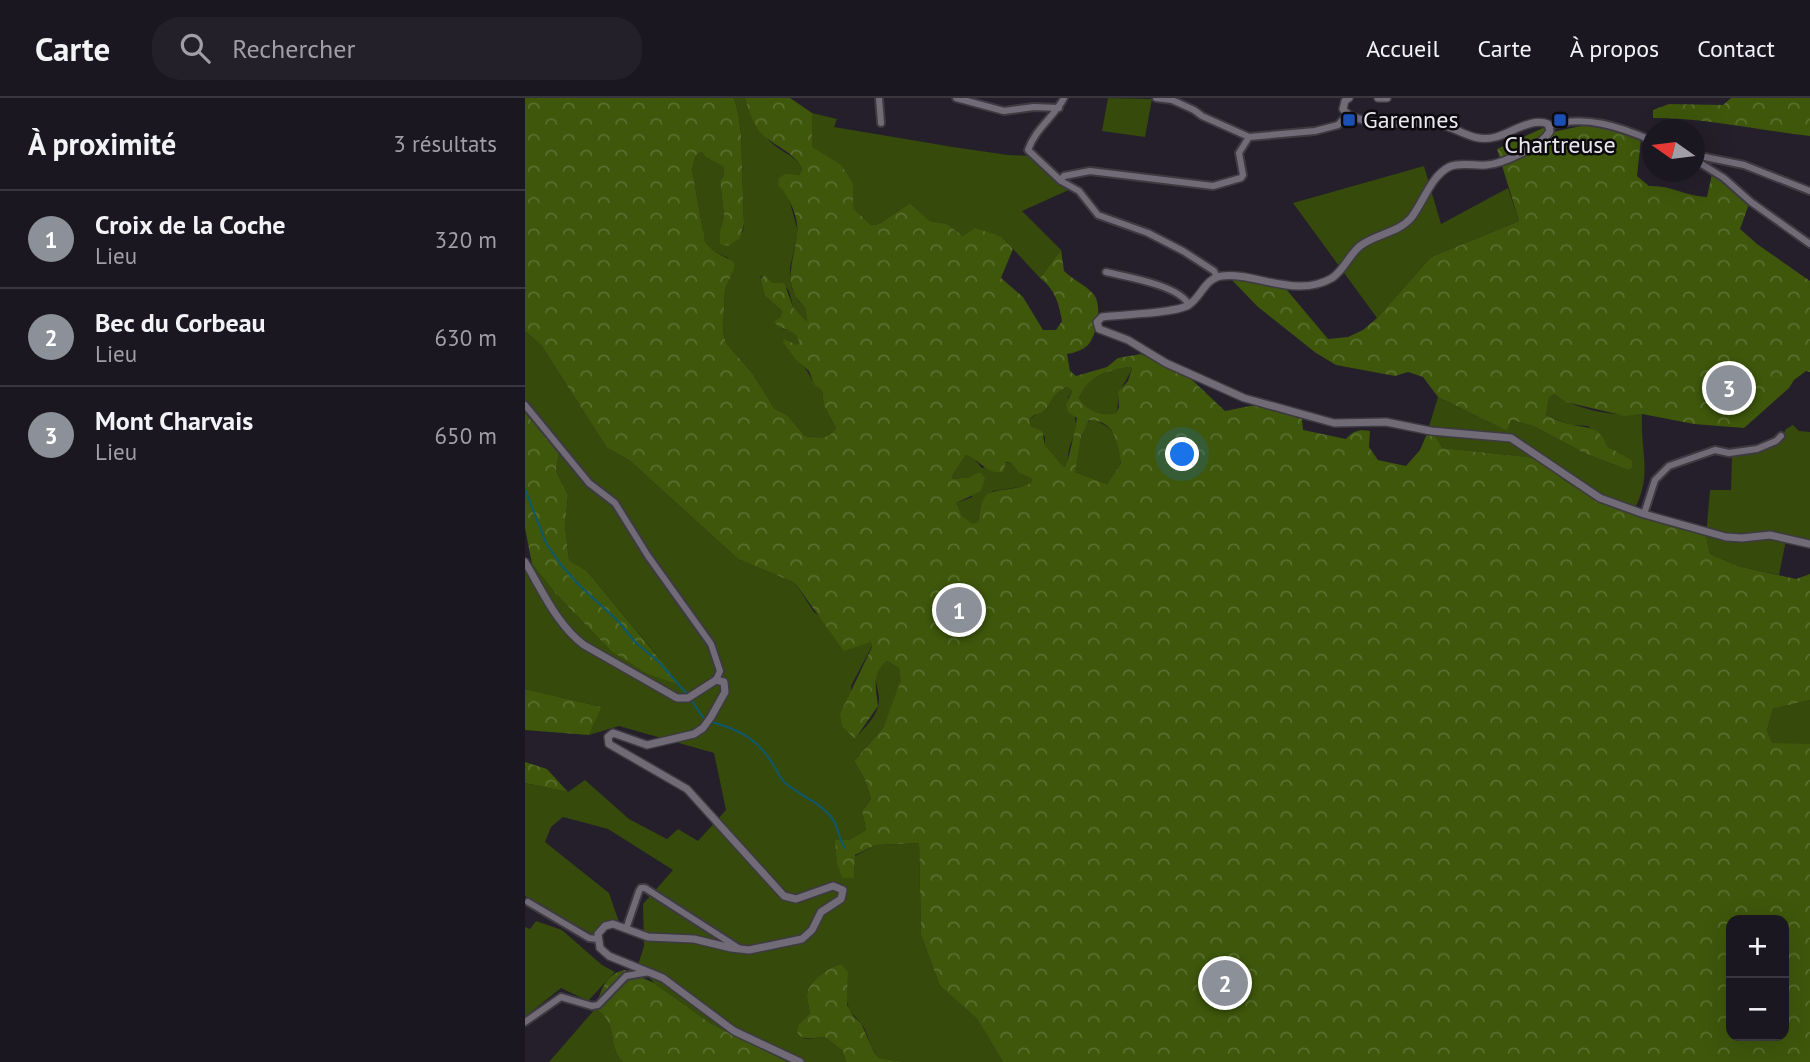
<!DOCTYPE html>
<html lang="fr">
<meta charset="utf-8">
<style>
:root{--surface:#1b1720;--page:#242029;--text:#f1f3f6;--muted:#a09fa5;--line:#39363e;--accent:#8c9099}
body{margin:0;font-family:"PT Sans",sans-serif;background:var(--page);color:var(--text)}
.controls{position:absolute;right:21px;bottom:21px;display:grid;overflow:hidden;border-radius:14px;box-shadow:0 7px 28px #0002}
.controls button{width:63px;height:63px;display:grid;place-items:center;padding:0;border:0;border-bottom:2px solid var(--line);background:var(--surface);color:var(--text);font:35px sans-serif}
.compass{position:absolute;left:1117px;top:21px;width:63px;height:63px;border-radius:50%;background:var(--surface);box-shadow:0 7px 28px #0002;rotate:284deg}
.you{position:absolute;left:658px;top:357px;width:24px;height:24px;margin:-18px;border:5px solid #fff;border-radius:50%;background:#1a73e8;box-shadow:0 0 0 10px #1a73e833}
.badge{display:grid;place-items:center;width:46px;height:46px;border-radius:50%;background:var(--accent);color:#fff;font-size:23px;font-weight:700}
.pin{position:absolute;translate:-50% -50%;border:4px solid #fff;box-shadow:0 2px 7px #0006}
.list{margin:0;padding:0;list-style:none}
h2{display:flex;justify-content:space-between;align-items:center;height:91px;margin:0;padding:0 28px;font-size:30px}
h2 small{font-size:23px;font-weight:400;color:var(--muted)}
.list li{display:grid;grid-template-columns:46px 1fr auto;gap:21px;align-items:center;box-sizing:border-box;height:98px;padding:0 28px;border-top:2px solid var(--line)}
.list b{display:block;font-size:26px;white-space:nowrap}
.list p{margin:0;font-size:23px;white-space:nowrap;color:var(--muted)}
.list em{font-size:23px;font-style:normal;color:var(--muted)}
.icon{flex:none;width:38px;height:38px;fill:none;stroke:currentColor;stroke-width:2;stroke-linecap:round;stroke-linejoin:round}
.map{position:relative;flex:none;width:1285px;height:964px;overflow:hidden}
header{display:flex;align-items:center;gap:42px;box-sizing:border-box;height:98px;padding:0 35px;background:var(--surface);border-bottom:2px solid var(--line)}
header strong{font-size:33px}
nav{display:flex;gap:38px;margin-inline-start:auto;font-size:24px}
.search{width:490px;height:63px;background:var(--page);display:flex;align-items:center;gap:18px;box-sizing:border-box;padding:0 24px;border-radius:28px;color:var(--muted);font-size:26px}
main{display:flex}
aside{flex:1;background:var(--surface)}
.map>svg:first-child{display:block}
</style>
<header>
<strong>Carte</strong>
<div class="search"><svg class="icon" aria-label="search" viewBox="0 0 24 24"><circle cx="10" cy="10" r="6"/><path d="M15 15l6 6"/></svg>Rechercher</div>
<nav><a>Accueil</a><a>Carte</a><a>À propos</a><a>Contact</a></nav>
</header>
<main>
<aside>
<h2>À proximité<small>3 résultats</small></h2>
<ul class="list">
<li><span class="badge">1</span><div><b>Croix de la Coche</b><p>Lieu</p></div><em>320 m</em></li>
<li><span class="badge">2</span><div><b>Bec du Corbeau</b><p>Lieu</p></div><em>630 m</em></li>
<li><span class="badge">3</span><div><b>Mont Charvais</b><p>Lieu</p></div><em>650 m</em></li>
</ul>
</aside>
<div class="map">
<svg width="1285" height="964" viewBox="0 0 1285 964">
<defs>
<pattern id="forest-crowns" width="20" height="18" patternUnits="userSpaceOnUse" patternTransform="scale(1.75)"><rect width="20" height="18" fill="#3e570b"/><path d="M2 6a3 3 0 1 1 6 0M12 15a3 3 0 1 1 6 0" fill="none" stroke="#5a6f2f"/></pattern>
</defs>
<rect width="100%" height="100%" fill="#241f2a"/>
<path fill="#354a0b" d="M209,0H220C226,20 236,37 253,50C263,57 272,60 277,71L263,97L273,134L265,170L267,191L274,204L280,208L282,225L268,209L264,193L257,185H247L236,178L235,181L240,198L257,213L255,220L257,231C267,232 272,233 274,244L272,247L271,262C286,272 284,283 297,293L299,308L311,330L308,336L302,340L280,338L262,317L249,310L228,276L201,245L198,234L200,191L209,172L203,160L190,154L180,144L167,71L171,57L177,52L180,59L199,69V77L195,83L199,118L195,132V145L203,148L218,133L219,126L216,36L213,14Z
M583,0L627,1L620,39L577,33Z
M287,15L312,21L309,29L428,49L483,57L506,58L546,91L497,113L536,152L515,180L477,139L438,138L422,126L405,123L385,105L354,126L346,127L328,110V85L287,49Z
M899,68L916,126L983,90L994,123L906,159L852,220L768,105Z
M0,233L16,247L82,350L104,362L213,461L270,485L289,514L332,547L346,544L347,548L326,588L329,641C337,633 350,620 353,609C358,590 340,578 362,563L374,570L377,582L358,630L329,663L340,682L346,701L337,713L341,732L324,742L329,779L330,758L351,747L394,745L396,837L415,888L452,921L478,964H380L354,960C344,949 344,936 336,925C331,919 326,916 323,908C319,892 328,882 316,866C304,869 283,883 282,897C282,903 284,910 285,915L274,926L280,941L300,939L318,953L321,964H262L185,925L129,885L113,867L119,848L118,806L148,772L83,731L38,719L26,729L20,744L84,795L94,824H79L69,837L0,798V685L43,694L60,682L104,721L142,741L153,731L173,743L201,712L189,655L94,628L64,637L77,609L0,591V466H7L31,496L85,552L135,561L62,473L44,462L40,428L43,397L31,373L34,354L0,315Z
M603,269L607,270C604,279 595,290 594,297C592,304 594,308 591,315C577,319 561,312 554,300C565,277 579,274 603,269Z
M542,289L547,293L543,300C551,317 554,327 546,345C543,351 543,361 542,368L538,370L520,347V339L507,329L504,323C508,316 511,318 518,314C528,305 525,297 542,289Z
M1029,296C1052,312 1090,319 1117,316C1115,356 1129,377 1107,416L1071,401L1040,383L1012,360L916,350L910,338H901L913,299L976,330L986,322L1008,328L1061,356L1103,372L1107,362L1082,348L1063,328L1046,327L1021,317L1024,300Z
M567,321C594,332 591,339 596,365L582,386L550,374C551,361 556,327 567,321Z
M1268,327L1274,333L1285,334V442L1262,437L1254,477L1213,468L1185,456L1181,438L1185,392H1206L1207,357L1257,339L1261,331Z
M441,357L448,359L457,370L485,364L494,375L507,381V385L501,388L468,393L456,406L453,424L448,427C440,422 432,414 431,405L447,399L446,379L428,381L427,378Z
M1285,602V646H1247L1242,632L1248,611Z
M11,823L37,832L77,867L90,874L63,903L36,890L0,919V829L5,831Z
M70,911C95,925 81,948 98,964H24Z"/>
<path fill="url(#forest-crowns)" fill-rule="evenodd" d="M0,0H209L213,14L216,36L219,126L215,140L203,148L195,146V132L199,118L195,83L199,77V69L180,59L177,53L171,57L167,71L180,144L190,154L209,164V172L200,191L198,234L201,245L228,276L249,310L262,317L280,338C293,339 304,343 311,330L299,308L297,293L289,286L284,273L271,262L258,244L259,241L272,247L274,244C271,229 258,235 249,224L255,220L257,213L240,198L235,181L240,177L247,185H258L260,187L268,209L282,224L280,209C256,190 269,161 272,137C275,122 264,97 253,87L254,80L260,76L274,77L277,71C270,54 248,48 236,35C227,25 224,12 220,0H265L287,15V49L316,67L328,85V110L346,127L354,126L385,105L405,123L422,126L438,138L450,130L477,139L488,151L476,180L498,199L518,232H531L537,223C534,206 530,191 515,180L536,152L539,173C548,182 563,188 570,198C577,211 572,236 563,247C558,252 549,255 542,256L545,273L551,278L582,269L593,260L616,256L664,279L700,313L730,307L777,321L778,332L821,341C828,333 834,331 845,333L844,349L853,362L881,368L895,352L901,338H910L917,350L1012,360L1040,383L1071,401L1107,416L1181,438L1185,456L1213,468L1271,481L1285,476V602L1248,611L1242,632L1247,645L1285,646V964H478L452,921L415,888L396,837L394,745L351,747L330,757L329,780H317L312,765L310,742H324L341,732L337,713L346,701L340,682L329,663L358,630L376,582L374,570L362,563C346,574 351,591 353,608L330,641L317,628L315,616L347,549L346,544L319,553L270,485L213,461L104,362L82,350L16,247L0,233ZM603,269L607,270L603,283L593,294L594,309L591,315C577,319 561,312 554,300C565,277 579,274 603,269ZM542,289L547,293L541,307L543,314L552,320C549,337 546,351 541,368L538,369L520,347L517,333L507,329L504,323C508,315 511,318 518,314C528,305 525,297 542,289ZM564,322C591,323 592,344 596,365L582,386L550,374L556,339ZM441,357C456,362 460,376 478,374L481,364H485L494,375L507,381V384C494,393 475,389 461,397L456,406L453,424L448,426L437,418L431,405L456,393L460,380L456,375H452L446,379L428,381L427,378ZM1206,822H1259V938H1206Z
M1206,0H1285V38C1232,32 1181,20 1128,20V12L1144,6L1198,7Z
M1061,27L1087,29L1116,41L1112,78L1124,88C1146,87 1160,98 1182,99L1187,76L1224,106L1215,131L1232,146L1285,183V274L1281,273L1269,282L1264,290L1219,330L1169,326L1117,316L1100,318L1041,304L1029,296L1024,300L1021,317C1029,320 1036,324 1044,326C1061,331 1074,326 1082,348L1107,362V369L1103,372L1061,356L1008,328L986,322L982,332L976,330L913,299L898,279L883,274L870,278L811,267L791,255L733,209L706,181L761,191L803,241L823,239L838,232L852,220L906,159L994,123L972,51L1018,30L1028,34Z
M0,315L34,354L31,373L43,397L40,428L44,462L62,473L142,570L152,586L123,576L85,552L31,496L7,466L0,430Z
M0,591L77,609L64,637L0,632Z
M0,664L22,671L43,694L0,685Z
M316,866L323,874L322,907L329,919L336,925L349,954L354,960L380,964H321L318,953L300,939C290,939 277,944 272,934L274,926L285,915C284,910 282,903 282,897C283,883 304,869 316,866Z
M100,872L129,885L185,925L262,964H98C81,948 95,925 70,911C76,893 80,876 100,872Z"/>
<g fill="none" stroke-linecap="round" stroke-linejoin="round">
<path stroke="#0e586f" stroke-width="2" d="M0,391L21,445L37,468L54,487L93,523L111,545L134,564L162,596
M167,603L179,621
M187,624C218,633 234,642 251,671C254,675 254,680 259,684C276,699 299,705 310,725C314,734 314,742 320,750"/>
<g stroke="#3e3a42" stroke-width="10">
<path id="minor" d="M354,0L356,25
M431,0L479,13L509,9L534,10
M539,0C529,19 510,31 503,52L536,83L554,93L573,117L623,135L658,153L689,173L692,179
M631,0L647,2L669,12L677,18L724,39L790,33L813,27L822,17
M1024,28C1059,16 1096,29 1128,43
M1170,57L1219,67L1285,93
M1170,62L1199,80L1226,104L1285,146
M536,81L539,78L565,73L688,88L716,80L718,77L714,55L724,39
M581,174C601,179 654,187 664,207
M0,307L64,385L90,405L123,458L186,546L195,573L191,582
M1119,416L1130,382L1144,368L1190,352L1204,355L1232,351L1251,343L1256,338
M3,804L64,840L72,841
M101,831L114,793L116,790H120L215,851
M0,924L36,899L67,908L73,907L101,878L124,874"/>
</g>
<g stroke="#3e3a42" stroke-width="10">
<path id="tertiary" d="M824,0L820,3L818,11C830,30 888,24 908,25C931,27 946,46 971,39C986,35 1007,19 1023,26L1025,33C1017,48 978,66 961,67C950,68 934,64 924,69C906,78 898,105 886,120C873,135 850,136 835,148C824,157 819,172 807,180C771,201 730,174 697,178C679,180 676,201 662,208C644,216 598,216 577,219L572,224L574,231L603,242L641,265L719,300L809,325L861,324L906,333L986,340L1075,400L1119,416L1201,439L1217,440L1245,437L1285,446
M853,0H862
M0,464C17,492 32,527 59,547L152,600H163L191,582L199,584L200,594L186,619L178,630L169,636L122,647L88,635L83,639L84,646L162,691L259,798L271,801L308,788L318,792L316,801L296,814L287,832L277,841L224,852L206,850L169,841L123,839L88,826L80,828L73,836L75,850L84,858L138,880L209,933L275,964"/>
</g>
<use href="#minor" stroke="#716b78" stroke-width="6"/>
<use href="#tertiary" stroke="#716b78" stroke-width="7"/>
</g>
<g fill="#1a4fb4" stroke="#0c0a0f" stroke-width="2.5">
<rect x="817" y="15" width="14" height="14" rx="3.5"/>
<rect x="1028" y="15" width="14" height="14" rx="3.5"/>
</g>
<g text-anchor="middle" stroke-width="5" stroke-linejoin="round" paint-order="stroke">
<g font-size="24" fill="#eae7ee" stroke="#0c0a0f" text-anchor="start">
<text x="838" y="30">Garennes</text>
<text x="1035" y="55" text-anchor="middle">Chartreuse</text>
</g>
</g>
</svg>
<div class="controls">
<button>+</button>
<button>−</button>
</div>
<svg class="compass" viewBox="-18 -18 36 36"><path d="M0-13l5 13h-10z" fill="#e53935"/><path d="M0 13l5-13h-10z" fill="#a09fa5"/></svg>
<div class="you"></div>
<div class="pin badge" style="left:434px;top:512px">1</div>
<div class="pin badge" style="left:700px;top:885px">2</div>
<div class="pin badge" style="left:1204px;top:290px">3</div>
</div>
</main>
